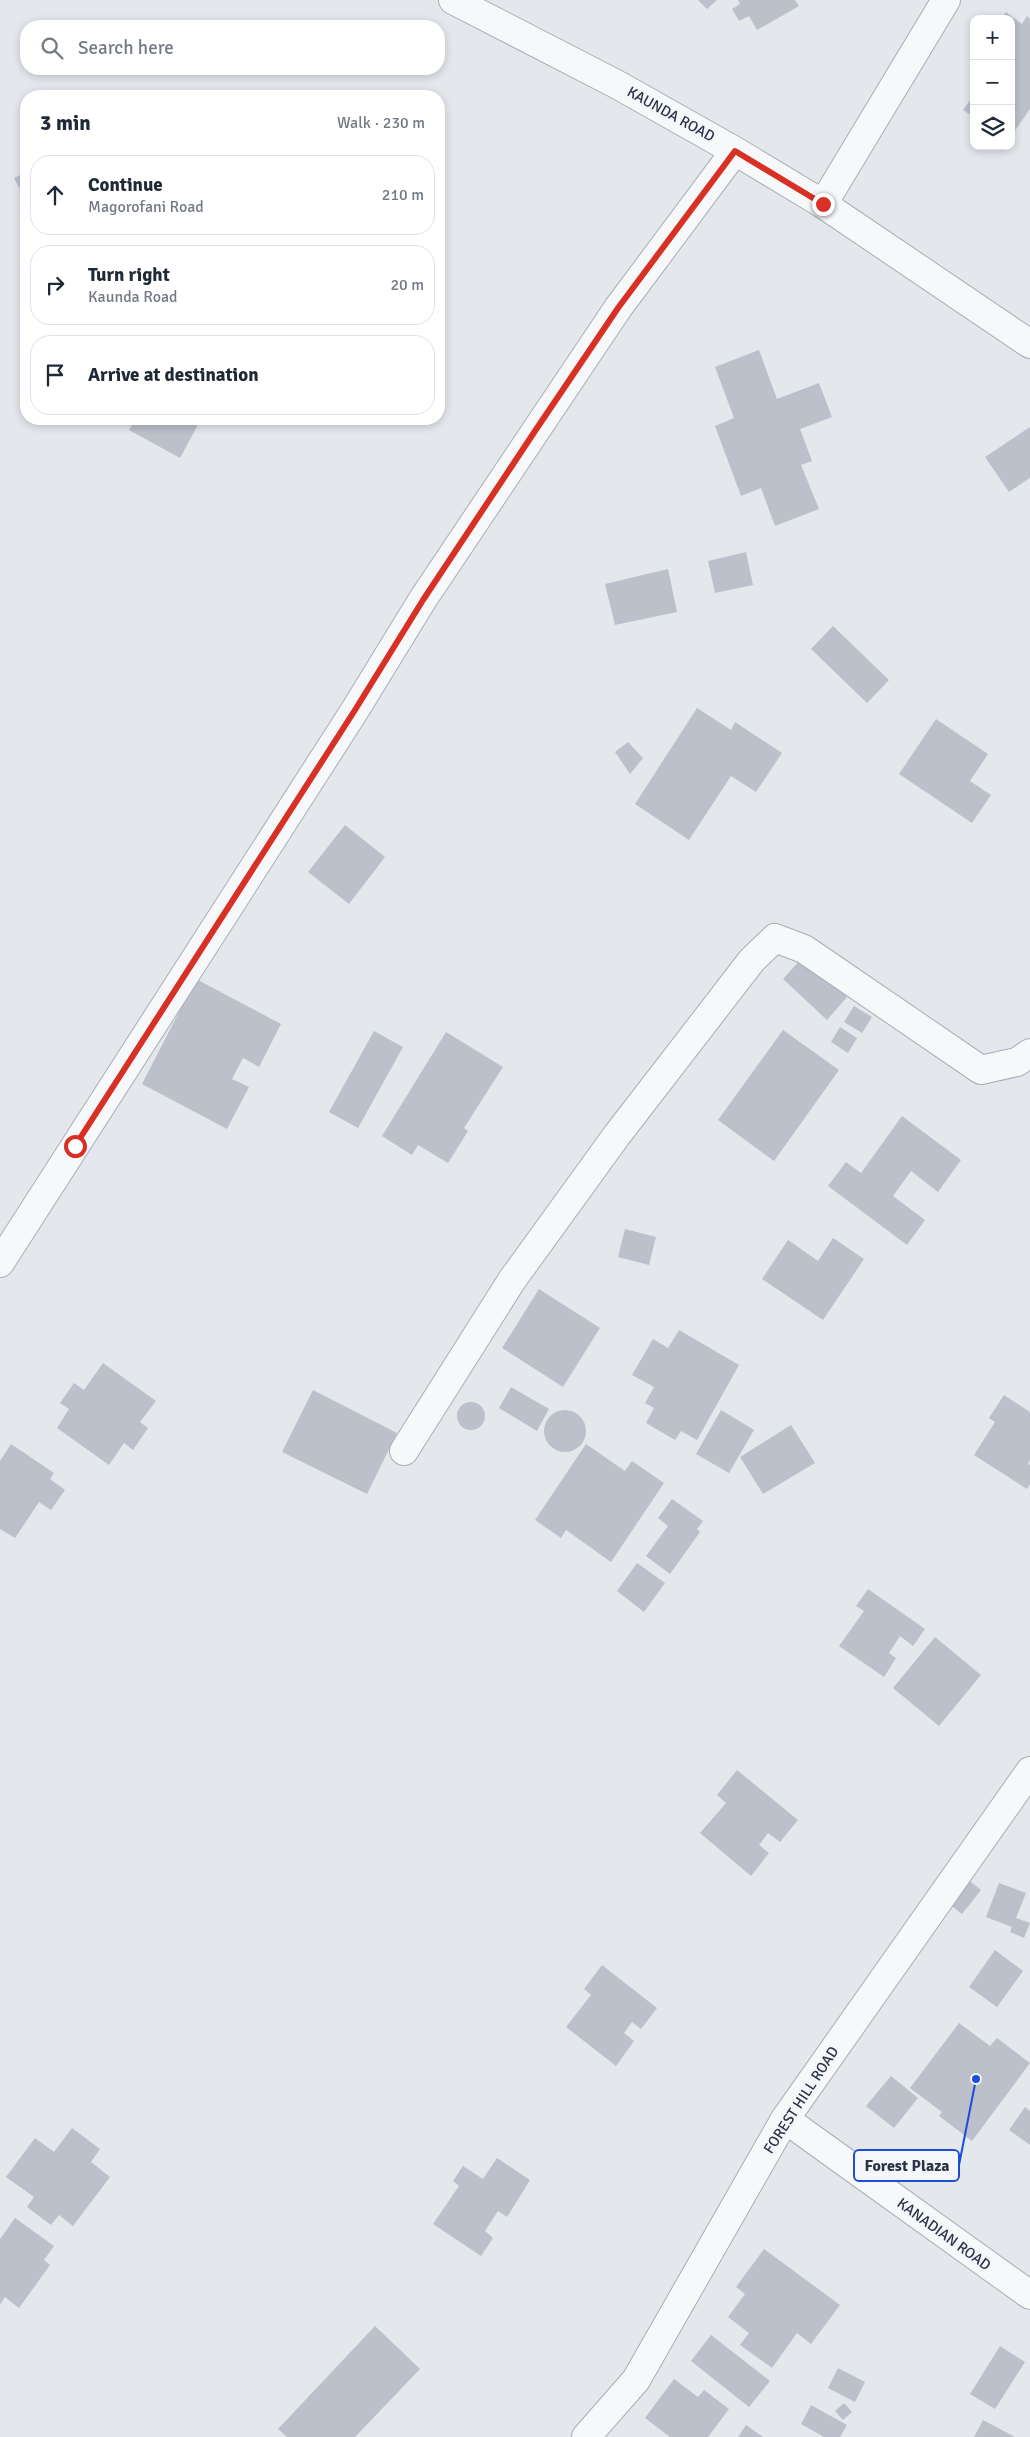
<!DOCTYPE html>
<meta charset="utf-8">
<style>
:root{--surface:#fff;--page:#f6f6f7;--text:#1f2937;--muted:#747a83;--line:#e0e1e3}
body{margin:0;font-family:Signika,sans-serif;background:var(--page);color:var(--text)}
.controls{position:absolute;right:15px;top:15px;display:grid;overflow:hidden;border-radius:10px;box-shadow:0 2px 8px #0003}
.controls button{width:45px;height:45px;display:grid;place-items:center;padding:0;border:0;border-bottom:1px solid var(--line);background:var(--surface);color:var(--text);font:25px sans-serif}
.stop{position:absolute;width:15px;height:15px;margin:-11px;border:4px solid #d93025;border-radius:50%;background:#fff}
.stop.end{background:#d93025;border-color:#fff;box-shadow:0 1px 5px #0008}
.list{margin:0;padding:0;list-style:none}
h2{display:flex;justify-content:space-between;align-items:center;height:65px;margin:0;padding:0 20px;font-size:21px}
h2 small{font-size:16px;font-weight:400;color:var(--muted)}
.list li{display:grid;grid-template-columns:32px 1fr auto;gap:15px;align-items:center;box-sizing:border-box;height:80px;margin:0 10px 10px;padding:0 10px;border:1px solid var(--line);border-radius:20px}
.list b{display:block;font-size:19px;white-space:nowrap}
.list p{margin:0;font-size:16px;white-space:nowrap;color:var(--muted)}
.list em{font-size:16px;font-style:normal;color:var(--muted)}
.icon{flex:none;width:28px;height:28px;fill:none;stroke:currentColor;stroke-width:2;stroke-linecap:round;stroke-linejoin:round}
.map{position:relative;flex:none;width:1030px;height:2437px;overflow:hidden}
.search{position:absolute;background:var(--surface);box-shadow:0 2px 8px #0003;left:20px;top:20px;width:425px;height:55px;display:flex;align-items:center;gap:12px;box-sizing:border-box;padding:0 18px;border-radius:20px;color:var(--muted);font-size:19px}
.panel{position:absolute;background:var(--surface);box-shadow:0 2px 8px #0003;left:20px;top:90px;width:425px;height:335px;border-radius:20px}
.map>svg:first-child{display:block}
</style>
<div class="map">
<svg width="1030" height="2437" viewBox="0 0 1030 2437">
<rect width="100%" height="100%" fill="#e4e7ec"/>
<path fill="#bbc0ca" d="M698,0H717L707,9Z
M738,0H795L799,6L757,30L749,16L739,21L732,9L740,4Z
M1006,12L1022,24L1027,16L1030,19V109L1011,136V19H1001Z
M974,95V117L963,110Z
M26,172V200L14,178Z
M759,350L777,399L819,383L832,417L800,429L812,461L801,465L819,509L775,526L761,488L741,496L715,426L734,418L715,367Z
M135,419H201L180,458L129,430Z
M1030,427V478L1009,492L985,457Z
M746,552L753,585L715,593L708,561Z
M668,569L677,612L615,625L605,584Z
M833,626L889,680L867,703L811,649Z
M697,708L731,730L735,722L782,753L756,792L731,776L689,840L635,804Z
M936,719L988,754L970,781L991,795L972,823L899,774Z
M628,742L643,758L630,774L615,752Z
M345,825L385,857L349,904L308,872Z
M803,957L847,997L827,1020L783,979Z
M196,979L281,1024L259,1067L243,1058L232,1079L249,1087L227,1129L142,1084Z
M854,1006L872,1017L862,1033L844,1022Z
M840,1027L857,1038L848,1053L831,1042Z
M783,1030L839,1070L774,1161L718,1120Z
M374,1031L403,1047L358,1128L329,1112Z
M446,1032L503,1067L464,1128L468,1131L448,1163L418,1145L412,1155L382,1136Z
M902,1116L961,1160L938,1192L911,1171L893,1196L925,1220L907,1245L828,1186L846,1162L861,1173Z
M625,1229L656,1237L649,1265L618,1257Z
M833,1238L864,1259L823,1320L762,1279L788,1240L818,1261Z
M539,1289L600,1328L563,1387L502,1348Z
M679,1330L739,1365L697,1440L681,1431L675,1440L646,1423L654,1408L645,1403L654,1387L632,1375L653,1339L668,1348Z
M103,1363L156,1401L140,1422L148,1428L133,1450L124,1443L109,1465L57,1428L69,1409L60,1403L74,1383L84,1390Z
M511,1387L549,1409L537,1431L499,1408Z
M313,1390L397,1433L367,1494L282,1452Z
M1004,1395L1030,1412V1460L1028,1464L1030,1465V1484L1027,1489L974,1455L995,1422L989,1418Z
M457 1416a14 14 0 1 1 28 0a14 14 0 1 1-28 0Z
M721,1410L754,1430L729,1473L696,1454Z
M544 1431a21 21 0 1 1 42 0a21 21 0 1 1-42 0Z
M791,1425L815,1463L763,1494L740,1457Z
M11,1444L54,1473L50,1479L65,1490L51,1510L39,1502L15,1538L0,1529V1461Z
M586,1444L625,1471L632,1461L664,1483L611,1562L566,1530L561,1538L535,1520Z
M672,1499L703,1521L697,1529L700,1532L670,1574L646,1556L668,1526L658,1518Z
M637,1563L665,1583L644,1612L617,1591Z
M868,1589L925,1629L913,1646L900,1636L889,1653L896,1658L884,1677L839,1646L864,1611L856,1606Z
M935,1637L981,1675L939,1726L893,1688Z
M737,1770L798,1820L780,1842L768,1833L759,1845L769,1853L751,1876L700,1833L726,1803L717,1795Z
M967,1879L981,1890L962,1914L948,1903Z
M999,1883L1026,1893L1016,1918L1030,1923L1024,1938L1010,1932L1012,1927L986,1917Z
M995,1950L1023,1971L997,2007L969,1987Z
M602,1965L657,2008L641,2029L632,2022L624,2033L634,2041L616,2066L566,2027L591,1995L584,1989Z
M959,2023L990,2046L997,2038L1030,2063L972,2141L939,2116L942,2112L910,2088Z
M891,2076L918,2098L894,2128L866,2106Z
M1025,2107L1030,2111V2145L1009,2130Z
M72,2128L100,2149L91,2162L110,2177L73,2226L59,2215L51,2225L27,2207L34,2197L6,2177L35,2138L54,2152Z
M497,2158L530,2180L507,2217L498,2211L485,2231L493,2238L481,2256L433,2224L459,2186L453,2181L463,2166L483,2179Z
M15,2218L54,2246L44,2260L50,2265L19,2308L5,2297L0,2305V2239Z
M764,2249L840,2305L811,2344L797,2333L772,2368L740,2345L749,2333L728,2317L745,2294L736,2287Z
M375,2326L420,2369L355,2437H287L278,2429Z
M711,2335L770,2381L749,2407L691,2361Z
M1000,2346L1025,2362L995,2409L970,2394Z
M838,2368L865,2382L855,2402L828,2388Z
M674,2379L698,2397L704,2390L729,2409L708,2437H670L645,2418Z
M844,2403L852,2412L843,2420L835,2411Z
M811,2405L847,2425L840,2437H824L801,2424Z
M983,2420L1015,2437H974Z
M746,2425L763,2437H738Z"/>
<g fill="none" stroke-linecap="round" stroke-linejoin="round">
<g stroke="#a9aeb7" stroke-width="30">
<path id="minor" d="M453,0L618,85L735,151L823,204L1030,344
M823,204L946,0
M0,1263L355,710L423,599L618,308L735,151
M404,1451L512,1280L617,1135L752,960L775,938L804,949L981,1070L1017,1062L1030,1053
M785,2119L1030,2295"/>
</g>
<g stroke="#a9aeb7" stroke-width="30">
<path id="tertiary" d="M586,2437L636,2380L785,2119L1030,1771"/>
</g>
<use href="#minor" stroke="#f7f8fa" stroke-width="28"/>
<use href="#tertiary" stroke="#f7f8fa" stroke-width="28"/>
</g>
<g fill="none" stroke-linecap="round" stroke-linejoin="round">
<path stroke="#d93025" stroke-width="6" d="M75,1146L355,710L423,600L535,431L618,308L735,151L823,204"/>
</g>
<g text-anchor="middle" stroke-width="5" stroke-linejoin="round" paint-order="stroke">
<g font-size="15" fill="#2b3445" stroke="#f4f6f9">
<text transform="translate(671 114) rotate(29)" y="5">KAUNDA ROAD</text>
<text transform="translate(801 2100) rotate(-57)" y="5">FOREST HILL ROAD</text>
<text transform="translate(944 2234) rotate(36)" y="5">KANADIAN ROAD</text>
</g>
</g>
<path fill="none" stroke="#1d4ed8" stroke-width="2" d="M976 2079L959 2165"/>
<circle fill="#1d4ed8" stroke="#f4f6f9" stroke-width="2" cx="976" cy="2079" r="5"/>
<rect fill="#f4f6f9" stroke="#1d4ed8" stroke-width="2" x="854" y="2150" width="105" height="31" rx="5"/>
<g font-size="16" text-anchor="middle" font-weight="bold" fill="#2b3445">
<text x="907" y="2171">Forest Plaza</text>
</g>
</svg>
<div class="controls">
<button>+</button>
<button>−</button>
<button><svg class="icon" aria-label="layers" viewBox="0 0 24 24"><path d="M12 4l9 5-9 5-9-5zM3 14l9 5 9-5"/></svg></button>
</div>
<div class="stop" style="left:75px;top:1146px"></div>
<div class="stop end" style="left:823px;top:204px"></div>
<div class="search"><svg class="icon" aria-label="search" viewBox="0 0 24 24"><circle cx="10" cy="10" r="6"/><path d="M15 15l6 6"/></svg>Search here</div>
<section class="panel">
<h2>3 min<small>Walk · 230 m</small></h2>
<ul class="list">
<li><svg class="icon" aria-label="ahead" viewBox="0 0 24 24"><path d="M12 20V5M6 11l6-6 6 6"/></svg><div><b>Continue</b><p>Magorofani Road</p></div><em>210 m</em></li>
<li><svg class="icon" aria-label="right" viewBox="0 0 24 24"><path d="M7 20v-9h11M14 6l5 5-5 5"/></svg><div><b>Turn right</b><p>Kaunda Road</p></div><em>20 m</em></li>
<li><svg class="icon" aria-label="arrive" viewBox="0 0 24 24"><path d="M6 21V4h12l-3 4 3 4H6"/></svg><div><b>Arrive at destination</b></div></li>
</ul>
</section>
</div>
